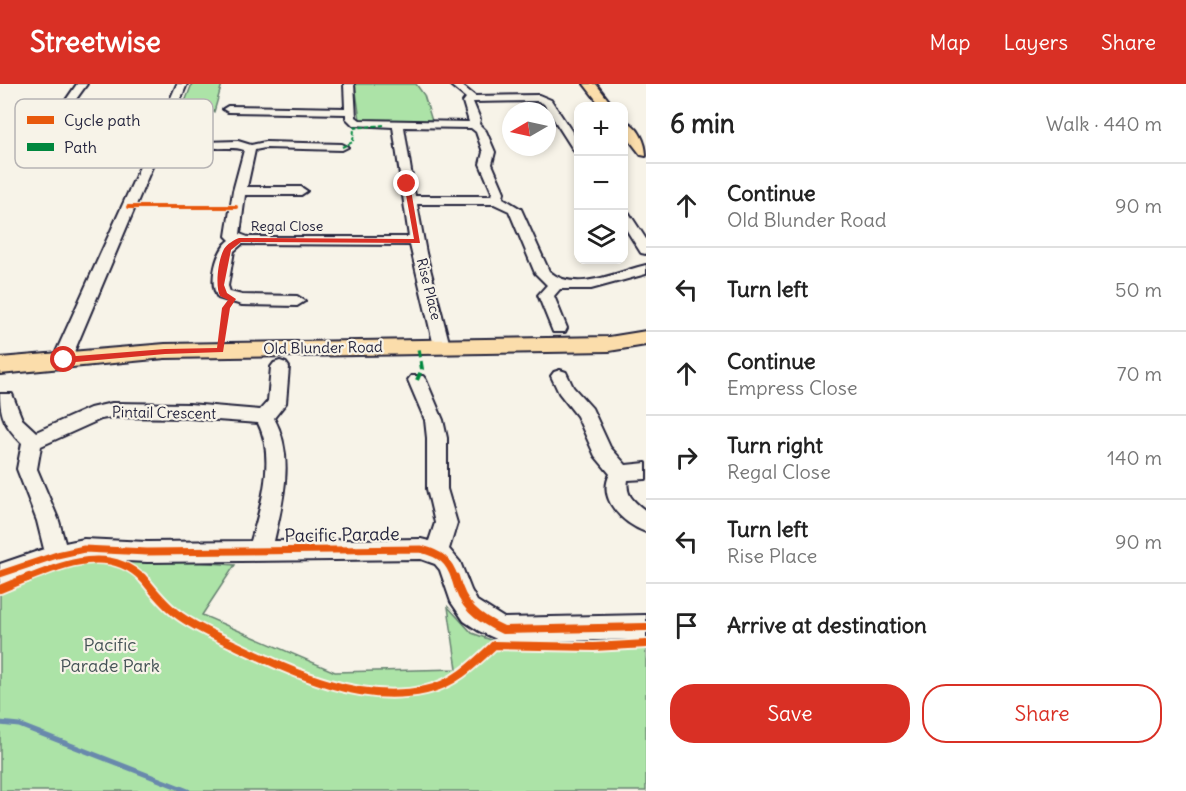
<!DOCTYPE html>
<meta charset="utf-8">
<style>
:root{--surface:#fff;--page:#f2f2f2;--text:#222;--muted:#767676;--line:#e0e0e0;--accent:#d93025}
body{margin:0;font-family:Delius,sans-serif;background:var(--page);color:var(--text)}
.controls{position:absolute;right:18px;top:18px;display:grid;overflow:hidden;border-radius:12px;box-shadow:0 3px 9px #0003}
.controls button{width:54px;height:54px;display:grid;place-items:center;padding:0;border:0;border-bottom:2px solid var(--line);background:var(--surface);color:var(--text);font:30px sans-serif}
.compass{position:absolute;left:502px;top:18px;width:54px;height:54px;border-radius:50%;background:var(--surface);box-shadow:0 3px 9px #0003;rotate:261deg}
.stop{position:absolute;width:18px;height:18px;margin:-14px;border:4px solid #d93025;border-radius:50%;background:#fff}
.stop.end{background:#d93025;border-color:#fff;box-shadow:0 2px 6px #0008}
.list{margin:0;padding:0;list-style:none}
h2{display:flex;justify-content:space-between;align-items:center;height:78px;margin:0;padding:0 24px;font-size:26px}
h2 small{font-size:20px;font-weight:400;color:var(--muted)}
.list li{display:grid;grid-template-columns:39px 1fr auto;gap:18px;align-items:center;box-sizing:border-box;height:84px;padding:0 24px;border-top:2px solid var(--line)}
.list b{display:block;font-size:22px;white-space:nowrap}
.list p{margin:0;font-size:20px;white-space:nowrap;color:var(--muted)}
.list em{font-size:20px;font-style:normal;color:var(--muted)}
.actions{display:flex;gap:12px;padding:18px 24px}
.actions a{flex:1;padding:14px 0;border:2px solid var(--accent);border-radius:24px;text-align:center;font-size:21px;color:var(--accent)}
.actions .main{background:var(--accent);color:#fff}
.icon{flex:none;width:33px;height:33px;fill:none;stroke:currentColor;stroke-width:2;stroke-linecap:round;stroke-linejoin:round}
.map{position:relative;flex:none;width:646px;height:707px;overflow:hidden}
header{display:flex;align-items:center;gap:36px;box-sizing:border-box;height:84px;padding:0 30px;background:var(--accent);color:#fff}
header strong{font-size:28px}
nav{display:flex;gap:33px;margin-inline-start:auto;font-size:21px}
main{display:flex}
aside{flex:1;background:var(--surface)}
.map>svg:first-child{display:block}
</style>
<header>
<strong>Streetwise</strong>
<nav><a>Map</a><a>Layers</a><a>Share</a></nav>
</header>
<main>
<div class="map">
<svg width="646" height="707" viewBox="0 0 646 707">
<rect width="100%" height="100%" fill="#f7f3e8"/>
<filter id="ink" filterUnits="userSpaceOnUse"><feTurbulence type="fractalNoise" baseFrequency=".0167" numOctaves="2"/><feDisplacementMap in="SourceGraphic" scale="12" xChannelSelector="R" yChannelSelector="G"/><feConvolveMatrix kernelMatrix="1 2 1 2 8 2 1 2 1" color-interpolation-filters="sRGB"/></filter>
<g filter="url(#ink)">
<path fill="#ace3a7" stroke="#678271" stroke-width="1.5" d="M192,0H222L214,28H181Z
M355,0H416L424,11L432,37L360,36Z
M108,471L235,481L202,531L335,588L457,585L448,523L472,549L491,556L646,555V707H0V499L67,478Z"/>
<g fill="none" stroke-linecap="round" stroke-linejoin="round">
<path stroke="#6989ac" stroke-width="5" d="M0,639L19,641L188,707"/>
<g stroke="#22223b" stroke-width="4">
<path id="minor" d="M77,0H87L74,18H68L66,16Z
M177,0H187L74,268L70,280H58L55,276L56,268L147,67H30L20,61L25,44L30,41L35,44L33,61H150Z
M344,0H354L356,33L360,36L469,38L463,18L466,14L449,0H460L475,12L539,11L551,16L578,57V68L574,67L544,20L538,17L473,18L480,35L479,40L486,47L495,68L492,80L504,108L503,114L521,125L549,187C575,210 616,188 646,181V190L591,205H560L554,212L567,244L565,248H553L538,211L547,201L535,189L509,127L494,120H417L426,169L450,262L448,266H436L434,262L410,161L242,160L234,167L228,202L230,208L242,211L297,212L305,217L297,222L242,221L218,214C208,199 216,166 230,156L226,152L233,107L244,66C231,61 213,68 202,60L204,58L238,57L251,61L265,58L342,60L348,63L342,66L265,64L255,66L247,103H301L307,107L301,111H245L240,150L248,153H409L393,43L353,41L346,34V30L228,28L223,25L228,22L345,24ZM404,43L471,44L476,48L483,68L480,80L492,108L491,112H415Z
M624,128L629,129L646,155V170L641,169L624,142Z
M280,277L286,279L289,283L286,319L274,334C295,372 283,417 274,457L421,455L429,457L435,439L427,405V354L425,336L408,296L411,292H423L426,296L443,336L447,354V405L457,439L449,465L460,478L471,506L477,517L504,534L646,531V555L503,558L479,547L464,537L451,518L440,486L435,480L421,475L147,478L84,475L57,481L0,500V480L44,465L37,437L17,385L22,359C6,343 0,333 0,310H12L22,335L36,348L90,324L112,319L189,320L260,326L268,317L271,283L274,279ZM112,333L189,334L258,339C276,374 261,422 251,457L147,458L84,455L65,459L59,437L37,385L41,362L101,335Z
M560,286L566,288L573,303L592,324L610,363L626,381L646,379V395L628,396C625,412 635,418 646,427V448C623,440 597,415 610,390L595,372L577,332L559,309L551,292L554,288Z"/>
</g>
<g stroke="#22223b" stroke-width="4">
<path id="major" d="M584,0H596L613,22H601Z
M624,37C639,41 646,59 646,72L641,71L624,49Z
M646,247V261L609,267L165,274L0,290V274L165,260L609,253Z"/>
</g>
<use href="#minor" fill="#f7f3e8" fill-rule="evenodd"/>
<use href="#major" fill="#fbddab" fill-rule="evenodd"/>
<path stroke="#00873e" stroke-width="2" stroke-dasharray="4.5 2" stroke-linecap="butt" d="M342,63L353,58L354,44L384,41"/>
<path stroke="#00873e" stroke-width="4" stroke-dasharray="8 4" stroke-linecap="butt" d="M417,296L422,285L418,262"/>
<g stroke="#f7f3e8" stroke-width="6">
<path id="cycleway-far2" d="M128,123H236"/>
</g>
<g stroke="#f7f3e8" stroke-width="10">
<path id="cycleway-far1" d="M0,490L57,471L84,465L147,468L421,465C440,470 449,476 455,495
M26,495C64,480 110,461 143,495"/>
</g>
<g stroke="#f7f3e8" stroke-width="12">
<path id="cycleway" d="M142,493C153,506 163,520 177,530C194,543 214,551 233,560C292,588 359,621 426,606C454,600 474,580 494,561L594,563L646,560
M455,493C462,522 477,534 503,546L646,543
M0,505L29,493"/>
</g>
<use href="#cycleway-far2" stroke="#e8590c" stroke-width="4"/>
<use href="#cycleway-far1" stroke="#e8590c" stroke-width="7"/>
<use href="#cycleway" stroke="#e8590c" stroke-width="8"/>
</g>
</g>
<path fill="#d93025" d="M407,98L410,100L420,159L241,158L231,166L224,201L227,209L236,215L230,224L223,268L165,270L64,279L59,276L64,273L165,265L217,264L222,224L228,216L220,212C215,202 218,176 224,165C227,160 234,156 239,154L414,155L404,100Z"/>
<g text-anchor="middle" stroke-width="4.5" stroke-linejoin="round" paint-order="stroke">
<g font-size="14" fill="#22223b" stroke="#f7f3e8">
<text x="287" y="147">Regal Close</text>
<text transform="translate(429 205) rotate(76)" y="5">Rise Place</text>
</g>
<g font-size="15" fill="#22223b" stroke="#f7f3e8">
<text transform="translate(323 264) rotate(-1)" y="5">Old Blunder Road</text>
<text transform="translate(164 329) rotate(1)" y="5">Pintail Crescent</text>
</g>
<g font-size="18" fill="#22223b" stroke="#f7f3e8">
<text transform="translate(342 451) rotate(-1)" y="6">Pacific Parade</text>
</g>
<g font-size="18" fill="#445256" stroke="#f7f3e8">
<text x="110" y="567">Pacific<tspan x="110" dy="21">Parade Park</tspan></text>
</g>
</g>
<rect x="15" y="15" width="198" height="69" rx="9" fill="#f7f3e8" stroke="#b7b4b4" stroke-width="1.5"/>
<rect x="27" y="32" width="27" height="8" fill="#e8590c"/>
<rect x="27" y="59" width="27" height="8" fill="#00873e"/>
<g font-size="16" fill="#22223b">
<text x="64" y="42">Cycle path</text>
<text x="64" y="69">Path</text>
</g>
</svg>
<div class="controls">
<button>+</button>
<button>−</button>
<button><svg class="icon" aria-label="layers" viewBox="0 0 24 24"><path d="M12 4l9 5-9 5-9-5zM3 14l9 5 9-5"/></svg></button>
</div>
<svg class="compass" viewBox="-18 -18 36 36"><path d="M0-13l5 13h-10z" fill="#e53935"/><path d="M0 13l5-13h-10z" fill="#767676"/></svg>
<div class="stop" style="left:64px;top:276px"></div>
<div class="stop end" style="left:407px;top:100px"></div>
</div>
<aside>
<h2>6 min<small>Walk · 440 m</small></h2>
<ul class="list">
<li><svg class="icon" aria-label="ahead" viewBox="0 0 24 24"><path d="M12 20V5M6 11l6-6 6 6"/></svg><div><b>Continue</b><p>Old Blunder Road</p></div><em>90 m</em></li>
<li><svg class="icon" aria-label="left" viewBox="0 0 24 24"><path d="M17 20v-9H6M10 6l-5 5 5 5"/></svg><div><b>Turn left</b></div><em>50 m</em></li>
<li><svg class="icon" aria-label="ahead" viewBox="0 0 24 24"><path d="M12 20V5M6 11l6-6 6 6"/></svg><div><b>Continue</b><p>Empress Close</p></div><em>70 m</em></li>
<li><svg class="icon" aria-label="right" viewBox="0 0 24 24"><path d="M7 20v-9h11M14 6l5 5-5 5"/></svg><div><b>Turn right</b><p>Regal Close</p></div><em>140 m</em></li>
<li><svg class="icon" aria-label="left" viewBox="0 0 24 24"><path d="M17 20v-9H6M10 6l-5 5 5 5"/></svg><div><b>Turn left</b><p>Rise Place</p></div><em>90 m</em></li>
<li><svg class="icon" aria-label="arrive" viewBox="0 0 24 24"><path d="M6 21V4h12l-3 4 3 4H6"/></svg><div><b>Arrive at destination</b></div></li>
</ul>
<div class="actions"><a class="main">Save</a><a>Share</a></div>
</aside>
</main>
